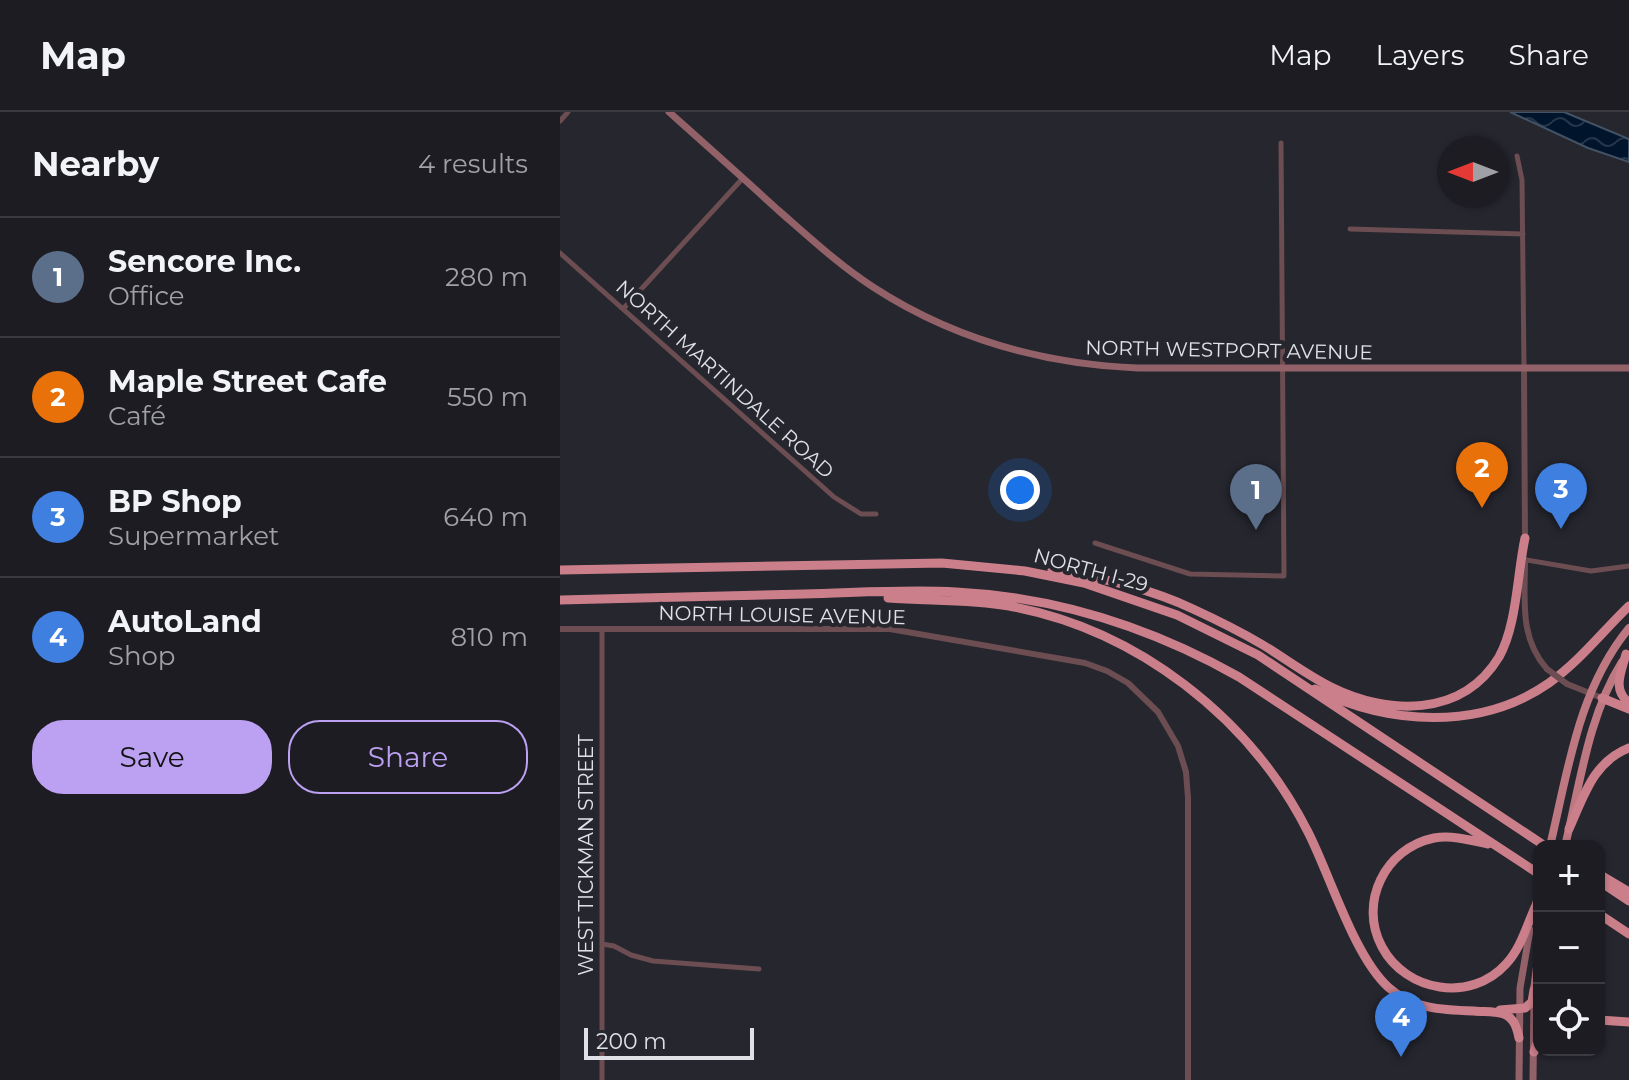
<!DOCTYPE html>
<meta charset="utf-8">
<style>
:root{--surface:#1c1c22;--page:#29292f;--text:#f1f3f6;--muted:#a0a1a5;--line:#3a3a40;--accent:#bca0f2}
body{margin:0;font-family:Montserrat,sans-serif;background:var(--page);color:var(--text)}
.controls{position:absolute;right:24px;bottom:24px;display:grid;overflow:hidden;border-radius:16px;box-shadow:0 2px 6px #0004}
.controls button{width:72px;height:72px;display:grid;place-items:center;padding:0;border:0;border-bottom:2px solid var(--line);background:var(--surface);color:var(--text);font:40px sans-serif}
.compass{position:absolute;left:877px;top:24px;width:72px;height:72px;border-radius:50%;background:var(--surface);box-shadow:0 2px 6px #0004;rotate:270deg}
.scale{position:absolute;left:24px;bottom:20px;width:170px;box-sizing:border-box;padding-left:8px;border:4px solid #e0e1e7;border-top:0;font-size:22px;line-height:28px;white-space:nowrap;color:#e0e1e7;-webkit-text-stroke:6px #25262e;paint-order:stroke}
.you{position:absolute;left:460px;top:378px;width:28px;height:28px;margin:-20px;border:6px solid #fff;border-radius:50%;background:#1a73e8;box-shadow:0 0 0 12px #1a73e833}
.badge{display:grid;place-items:center;width:52px;height:52px;border-radius:50%;background:var(--accent);color:#fff;font-size:26px;font-weight:700}
.pin{position:absolute;translate:-50% -66px;filter:drop-shadow(0 2px 4px #0008)}
.pin::after{content:'';position:absolute;top:42px;width:28px;height:24px;background:inherit;clip-path:polygon(0 0,100% 0,50% 100%)}
.list{margin:0;padding:0;list-style:none}
h2{display:flex;justify-content:space-between;align-items:center;height:104px;margin:0;padding:0 32px;font-size:34px}
h2 small{font-size:26px;font-weight:400;color:var(--muted)}
.list li{display:grid;grid-template-columns:52px 1fr auto;gap:24px;align-items:center;box-sizing:border-box;height:120px;padding:0 32px;border-top:2px solid var(--line)}
.list b{display:block;font-size:30px;white-space:nowrap}
.list p{margin:0;font-size:26px;white-space:nowrap;color:var(--muted)}
.list em{font-size:26px;font-style:normal;color:var(--muted)}
.actions{display:flex;gap:16px;padding:24px 32px}
.actions a{flex:1;padding:18px 0;border:2px solid var(--accent);border-radius:32px;text-align:center;font-size:28px;color:var(--accent)}
.actions .main{background:var(--accent);color:#111}
.icon{flex:none;width:44px;height:44px;fill:none;stroke:currentColor;stroke-width:2;stroke-linecap:round;stroke-linejoin:round}
.map{position:relative;flex:none;width:1069px;height:968px;overflow:hidden}
header{display:flex;align-items:center;gap:48px;box-sizing:border-box;height:112px;padding:0 40px;background:var(--surface);border-bottom:2px solid var(--line)}
header strong{font-size:38px}
nav{display:flex;gap:44px;margin-inline-start:auto;font-size:28px}
main{display:flex}
aside{flex:1;background:var(--surface)}
.map>svg:first-child{display:block}
</style>
<header>
<strong>Map</strong>
<nav><a>Map</a><a>Layers</a><a>Share</a></nav>
</header>
<main>
<aside>
<h2>Nearby<small>4 results</small></h2>
<ul class="list">
<li><span class="badge" style="background:#5c6f8a">1</span><div><b>Sencore Inc.</b><p>Office</p></div><em>280 m</em></li>
<li><span class="badge" style="background:#e8710a">2</span><div><b>Maple Street Cafe</b><p>Café</p></div><em>550 m</em></li>
<li><span class="badge" style="background:#3f7fe0">3</span><div><b>BP Shop</b><p>Supermarket</p></div><em>640 m</em></li>
<li><span class="badge" style="background:#3f7fe0">4</span><div><b>AutoLand</b><p>Shop</p></div><em>810 m</em></li>
</ul>
<div class="actions"><a class="main">Save</a><a>Share</a></div>
</aside>
<div class="map">
<svg width="1069" height="968" viewBox="0 0 1069 968">
<defs>
<pattern id="water-waves" width="16" height="10" patternUnits="userSpaceOnUse" patternTransform="scale(2)"><rect width="16" height="10" fill="#00142c"/><path d="M0 5q4-4 8 0t8 0" fill="none" stroke="#25364b"/></pattern>
</defs>
<rect width="100%" height="100%" fill="#25262e"/>
<path fill="url(#water-waves)" stroke="#435264" stroke-width="2" d="M950,0H1004L1069,27V50L1028,36Z"/>
<g fill="none" stroke-linecap="round" stroke-linejoin="round">
<path stroke="#6c4d51" stroke-width="5" d="M0,9L8,0
M957,44L962,68L964,256
M790,117L963,122
M0,141L274,385L301,402H316
M63,197L183,66
M535,431L630,462L724,464L721,31
M961,447L1031,459L1069,454
M42,832L54,834L71,843L93,849L199,857
M42,968V518"/>
<path stroke="#6c4d51" stroke-width="6" d="M964,256L965,429
M965,448C965,487 959,526 987,557
M0,517H330L525,551L547,559L568,571L598,600L618,634L626,660L628,686V968
M1007,572L1042,586"/>
<path stroke="#936168" stroke-width="7" d="M109,0C146,33 182,65 218,98C249,125 279,153 313,175C393,227 483,252 578,256H1069
M959,968L960,876L970,818
M973,968L974,886"/>
<path stroke="#be7882" stroke-width="8" d="M990,734C1008,659 1018,578 1069,516
M1005,734C1020,673 1028,604 1062,550
M976,793L979,778
M974,878L979,840"/>
<path stroke="#cb7f8a" stroke-width="9" d="M0,458L382,451L465,459L524,471L617,503L698,543L985,734
M492,458C540,465 589,476 633,497C657,508 681,520 703,533C726,547 747,563 771,575C827,603 902,606 939,545C957,513 957,463 965,426
M328,486C369,489 409,487 449,494C576,517 690,605 748,720C770,763 794,844 828,875C852,897 883,898 914,899C923,900 935,899 944,902C954,906 957,916 959,926
M0,488C81,486 162,484 244,482C294,481 345,477 396,480C496,485 592,516 679,565L979,762
M1066,542C1061,561 1052,577 1069,591
M755,577C828,613 920,619 989,571C1020,549 1042,520 1069,494
M1042,586L1069,597
M1009,717C1024,684 1033,650 1069,636
M928,732C910,728 892,723 874,726C825,736 798,791 822,835C846,880 911,891 946,852C961,836 967,813 976,793
M1039,762L1069,780
M1039,769L1069,789
M1039,802L1069,822
M940,898L965,896L972,890L974,878
M1039,908L1069,910
M974,940L979,925"/>
<path stroke="#6c4d51" stroke-width="6" d="M987,557L1007,572"/>
</g>
<g text-anchor="middle" stroke-width="8" stroke-linejoin="round" paint-order="stroke">
<g font-size="20" fill="#e0e1e7" stroke="#25262e">
<text transform="translate(669 238) rotate(1)" y="7">NORTH WESTPORT AVENUE</text>
<text transform="translate(165 267) rotate(42)" y="7">NORTH MARTINDALE ROAD</text>
<text transform="translate(531 458) rotate(15)" y="7">NORTH I-29</text>
<text transform="translate(222 503) rotate(1)" y="7">NORTH LOUISE AVENUE</text>
<text transform="translate(26 743) rotate(-90)" y="7">WEST TICKMAN STREET</text>
</g>
</g>
</svg>
<div class="controls">
<button>+</button>
<button>−</button>
<button><svg class="icon" aria-label="locate" viewBox="0 0 24 24"><circle cx="12" cy="12" r="6"/><path d="M12 2v4M12 18v4M2 12h4M18 12h4"/></svg></button>
</div>
<svg class="compass" viewBox="-18 -18 36 36"><path d="M0-13l5 13h-10z" fill="#e53935"/><path d="M0 13l5-13h-10z" fill="#a0a1a5"/></svg>
<div class="scale">200 m</div>
<div class="you"></div>
<div class="pin badge" style="left:696px;top:418px;background:#5c6f8a">1</div>
<div class="pin badge" style="left:922px;top:396px;background:#e8710a">2</div>
<div class="pin badge" style="left:1001px;top:417px;background:#3f7fe0">3</div>
<div class="pin badge" style="left:841px;top:945px;background:#3f7fe0">4</div>
</div>
</main>
